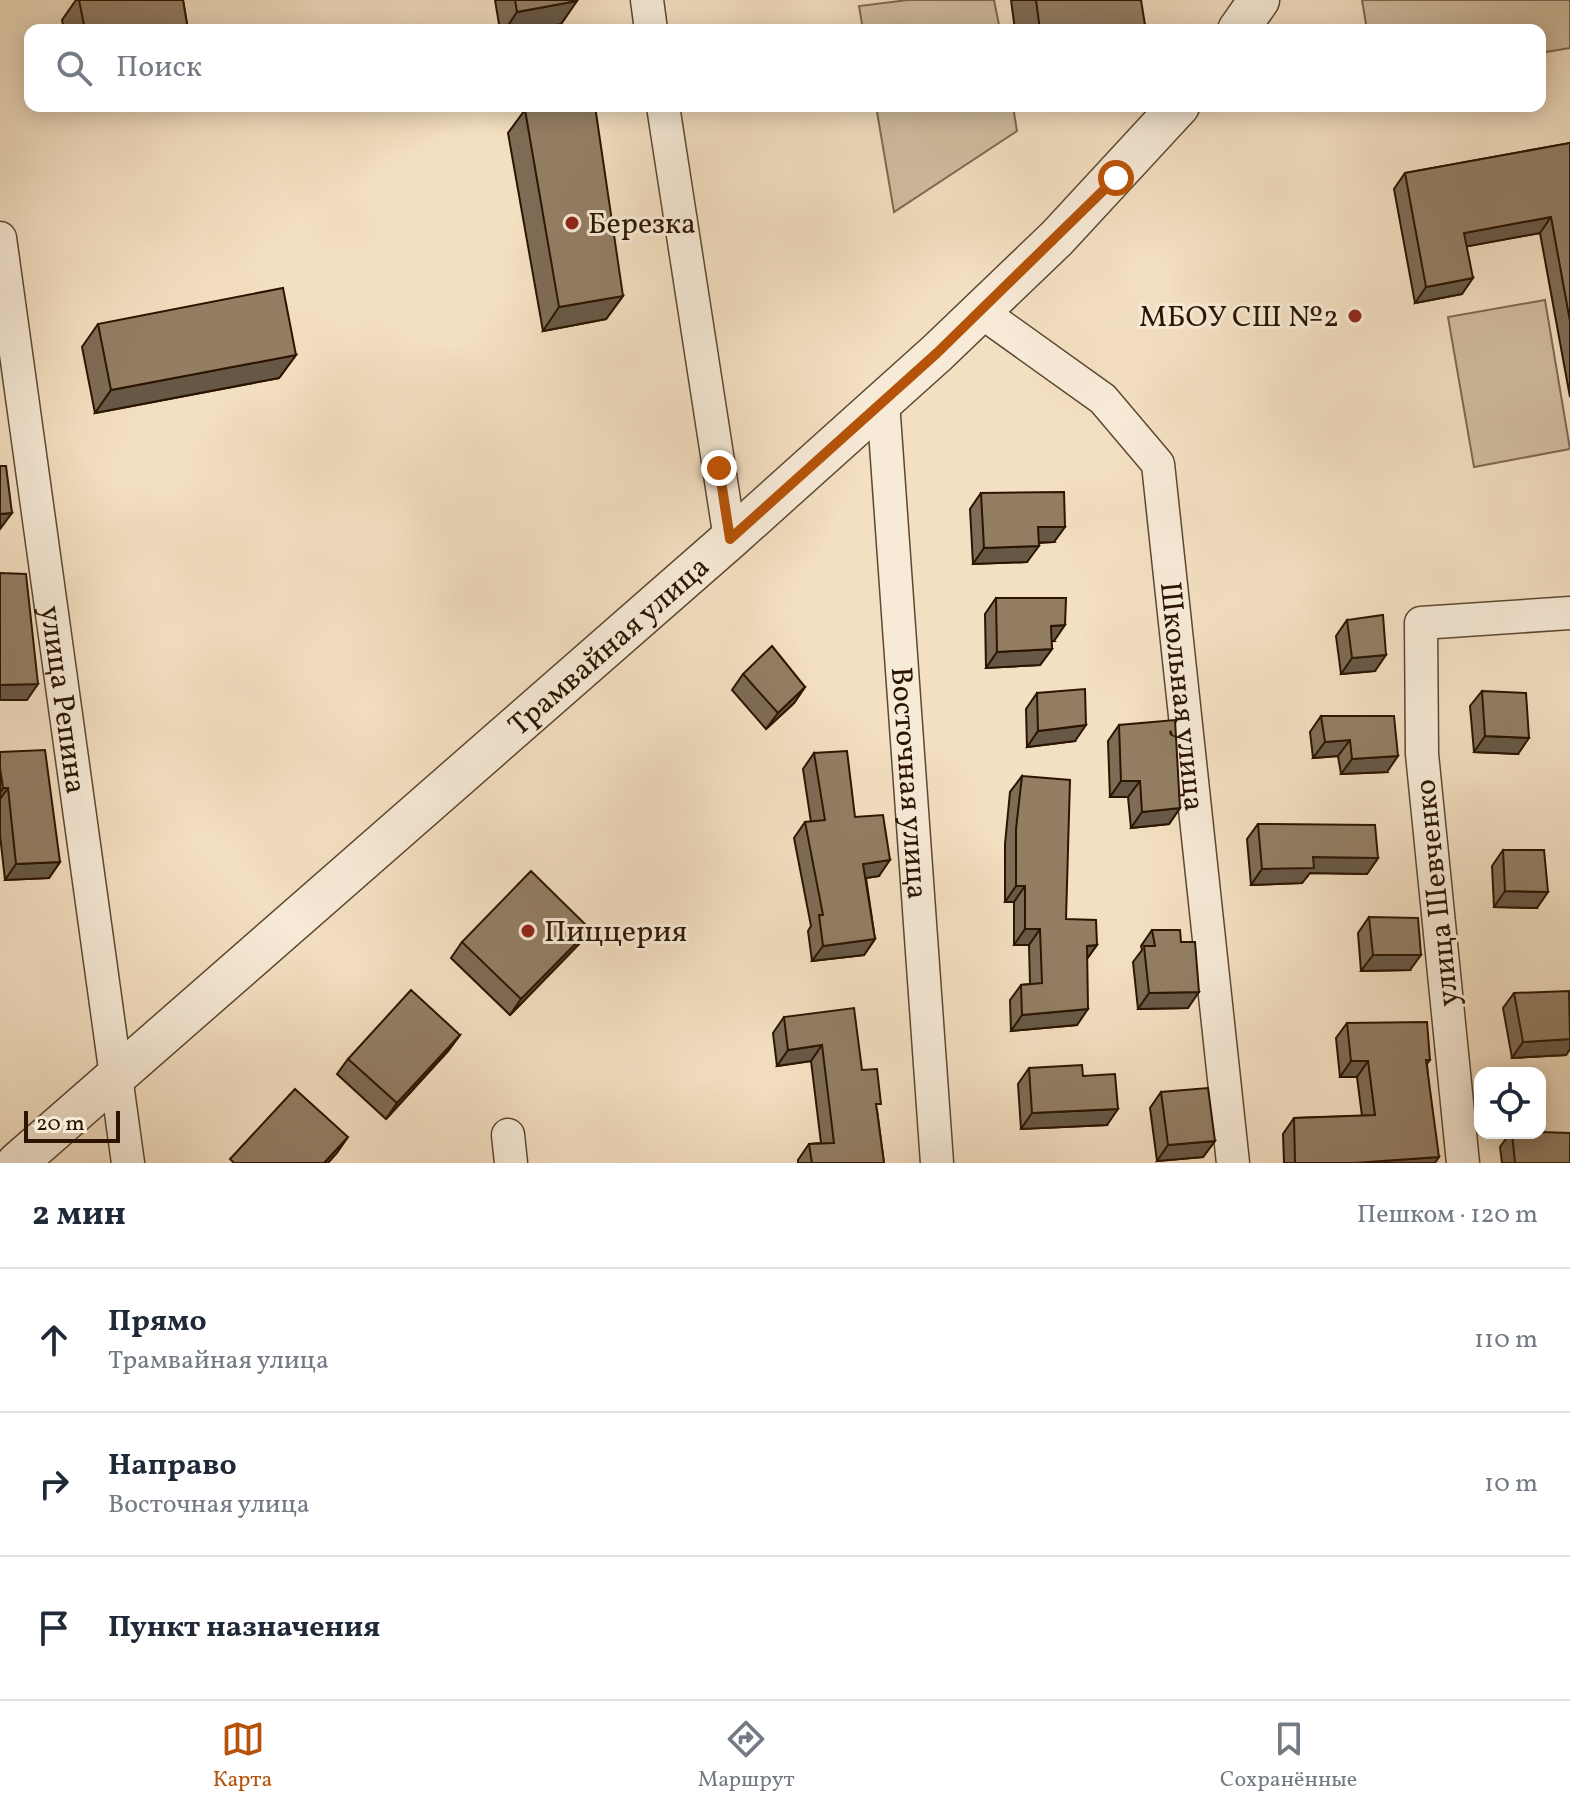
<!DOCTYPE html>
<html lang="ru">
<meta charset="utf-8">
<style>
:root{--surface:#fff;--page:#f2f2f3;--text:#1f2937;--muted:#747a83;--line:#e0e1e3;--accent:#b45309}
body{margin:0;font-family:Vollkorn,serif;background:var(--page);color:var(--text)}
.controls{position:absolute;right:24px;bottom:24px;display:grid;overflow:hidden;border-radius:16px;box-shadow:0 4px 20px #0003}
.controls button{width:72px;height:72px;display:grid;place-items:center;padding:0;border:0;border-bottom:2px solid var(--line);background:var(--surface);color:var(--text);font:40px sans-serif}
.scale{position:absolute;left:24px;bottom:20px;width:96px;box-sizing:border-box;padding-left:8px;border:4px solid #2b1500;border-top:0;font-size:22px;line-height:28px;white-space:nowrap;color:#2b1500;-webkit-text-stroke:6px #f7ead7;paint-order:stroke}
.stop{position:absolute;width:24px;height:24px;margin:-18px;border:6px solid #b45309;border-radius:50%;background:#fff}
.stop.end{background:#b45309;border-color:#fff;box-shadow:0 2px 8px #0008}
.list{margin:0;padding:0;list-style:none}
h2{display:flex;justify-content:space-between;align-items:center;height:104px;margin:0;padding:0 32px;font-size:34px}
h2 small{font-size:26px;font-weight:400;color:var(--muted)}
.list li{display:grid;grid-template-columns:52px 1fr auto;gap:24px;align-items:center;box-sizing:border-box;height:144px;padding:0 32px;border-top:2px solid var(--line)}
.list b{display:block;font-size:30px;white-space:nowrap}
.list p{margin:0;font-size:26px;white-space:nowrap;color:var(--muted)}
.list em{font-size:26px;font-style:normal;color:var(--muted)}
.icon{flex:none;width:44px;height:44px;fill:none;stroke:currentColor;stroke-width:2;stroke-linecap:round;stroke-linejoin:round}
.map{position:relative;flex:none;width:1570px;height:1163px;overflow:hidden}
.search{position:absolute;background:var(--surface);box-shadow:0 4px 20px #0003;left:24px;right:24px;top:24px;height:88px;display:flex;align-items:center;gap:20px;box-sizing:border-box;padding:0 28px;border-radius:16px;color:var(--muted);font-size:30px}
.sheet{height:536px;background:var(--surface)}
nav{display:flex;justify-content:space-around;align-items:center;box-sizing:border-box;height:112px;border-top:2px solid var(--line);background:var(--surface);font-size:22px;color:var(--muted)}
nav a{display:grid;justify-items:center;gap:4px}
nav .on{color:var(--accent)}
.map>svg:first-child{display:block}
</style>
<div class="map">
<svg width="1570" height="1163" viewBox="0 0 1570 1163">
<rect width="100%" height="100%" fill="#f3dfc1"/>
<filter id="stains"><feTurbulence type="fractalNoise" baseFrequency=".0025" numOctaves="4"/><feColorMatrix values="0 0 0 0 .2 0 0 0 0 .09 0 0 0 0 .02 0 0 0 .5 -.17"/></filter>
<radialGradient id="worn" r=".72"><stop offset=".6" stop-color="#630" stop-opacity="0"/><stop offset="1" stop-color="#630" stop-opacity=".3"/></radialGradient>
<path fill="#d1bda0" stroke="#7e6950" stroke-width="2" d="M908,0H994L1000,30H863L859,6Z
M1362,0H1570V48L1540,53V30H1367Z
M876,106H1013L1017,131L894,212Z
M1545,300L1570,449L1474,467L1448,317Z"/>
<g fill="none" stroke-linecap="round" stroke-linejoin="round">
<g stroke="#5d4830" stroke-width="35">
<g id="minor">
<path d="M647,0L651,30"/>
<path d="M663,106L730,539"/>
<path id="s1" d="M0,238L128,1163"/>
<path id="s2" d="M980,311L1103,399L1158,464L1233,1163"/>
<path id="s3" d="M883,402L937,1163"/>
<path d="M508,1135L511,1163"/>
<path d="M1463,1163L1422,754L1421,623L1570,613"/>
</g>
</g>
<g stroke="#5d4830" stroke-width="43">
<g id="tertiary">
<path d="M1238,30L1259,0"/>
<path id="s4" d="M17,1163L730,539L937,353L1057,238L1179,106"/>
</g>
</g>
<use href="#minor" stroke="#f7ead7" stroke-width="32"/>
<use href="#tertiary" stroke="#f7ead7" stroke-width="40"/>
</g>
<path fill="#7e6c56" stroke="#2b1500" stroke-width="2" d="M76,0H183L188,30H64L62,20Z
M495,0H577L561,24L530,30H500Z
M1011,0H1141V30H1015Z
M525,110L623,296L606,319L543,331L508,133Z
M1570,143V397L1540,233L1467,246L1462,294L1415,303L1394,189L1405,173Z
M98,324L296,355L279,378L95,413L82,347Z
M981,493L1054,542L1038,543L1027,562L973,564L970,509Z
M996,598L1054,641H1051L1052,649L1040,665L986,668L985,614Z
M1347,620L1375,671L1341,674L1336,636Z
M743,674L805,687L794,703L766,729L732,690Z
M1482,691L1518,754L1474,752L1470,706Z
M1037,693L1075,741L1027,747L1026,709Z
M1321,716L1387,772L1341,774L1338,756L1313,758L1310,732Z
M1119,725L1180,808L1169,824L1131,828L1128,797H1110L1108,741Z
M0,752L60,862L49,878L5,880L0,835Z
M814,753L879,876L866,878L875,939L864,955L812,961L808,931L811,926L794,838L805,822H811L803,769Z
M1022,776L1066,919L1097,945L1087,959L1077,1025L1011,1031L1010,1000L1021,985L1030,984L1029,945H1014V902H1005V844L1010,792Z
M1258,824L1378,858L1367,874L1310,873L1302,883L1251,885L1247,839Z
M1503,850L1537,908L1494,907L1492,866Z
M1369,917L1410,970L1361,971L1358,933Z
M590,929L579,944L510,1015L451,958L462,942Z
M1152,930L1181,942L1188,1008L1138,1009L1133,962L1142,950L1141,946Z
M1514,993L1570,996V1049L1566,1055L1512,1058L1503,1008Z
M784,1017L862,1070L877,1110L884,1163H798V1160L809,1144L821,1143L811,1061L777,1066L773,1033Z
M1347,1023L1430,1060L1427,1064L1435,1163H1284L1283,1134L1294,1118L1362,1116L1357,1077H1340L1336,1038Z
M460,1035L448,1051L386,1119L337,1074L348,1059Z
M1029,1068L1083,1076L1107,1125L1021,1129L1018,1084Z
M1161,1092L1215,1141L1203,1157L1157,1161L1150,1108Z
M1510,1133H1540L1570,1163H1502L1500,1147Z"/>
<path fill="#675846" stroke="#2b1500" stroke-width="2" d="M577,1L561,24L530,30H505L517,12Z
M1145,25L1141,30H1106Z
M1551,217L1540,233L1453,249L1464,233Z
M1473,278L1462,294L1415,303L1426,287Z
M623,296L606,319L543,331L559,307Z
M296,355L279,378L95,413L111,390Z
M12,513L0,529V514Z
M1038,527H1065L1054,542L1027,543Z
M1039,546L1027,562L973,564L984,548Z
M1065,625L1054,641L1040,642L1051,626Z
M1052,649L1040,665L986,668L997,652Z
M1386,655L1375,671L1341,674L1352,658Z
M38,684L27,700H0V685Z
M805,687L794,703L766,729L778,713Z
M1086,725L1075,741L1027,747L1038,731Z
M1485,736L1529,738L1518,754L1474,752Z
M1350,740L1338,756L1313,758L1325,742Z
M1398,756L1387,772L1341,774L1352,759Z
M1121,781H1140L1128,797H1110Z
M3,788H8L0,799V793Z
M1180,808L1169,824L1131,828L1142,812Z
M1313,857L1378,858L1367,874L1310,873L1302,883L1251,885L1262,869Z
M890,860L879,876L852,880L863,864Z
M60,862L49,878L5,880L16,864Z
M1016,886H1025L1014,902H1005Z
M1505,891L1548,892L1537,908L1494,907Z
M590,929L579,944L510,1015L521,999Z
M1025,929H1040L1029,945H1014Z
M875,939L864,955L812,961L823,946Z
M1097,945L1085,961L1087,946Z
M1373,955H1421L1410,970L1361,971Z
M1199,992L1188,1008L1138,1009L1149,993Z
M1088,1009L1077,1025L1011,1031L1022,1015Z
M460,1035L448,1051L386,1119L397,1103Z
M1570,1039V1049L1566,1055L1512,1058L1523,1042Z
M822,1045L811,1061L777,1066L788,1050Z
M1351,1061H1368L1357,1077H1340Z
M1118,1109L1107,1125L1021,1129L1032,1113Z
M348,1137L337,1153L328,1163H324Z
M1215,1141L1203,1157L1157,1161L1168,1145Z
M1439,1157L1435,1163H1354Z"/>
<path fill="#937e64" stroke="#2b1500" stroke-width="2" d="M79,0H183L188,30H85Z
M515,0H577V1L517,12Z
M1036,0H1141L1145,25L1106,30H1040Z
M544,106H595L623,296L559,307L525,110Z
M1570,143V321L1551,217L1464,233L1473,278L1426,287L1405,173Z
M283,288L296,355L111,390L98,324Z
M0,466H6L12,513L0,514Z
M1064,492L1065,527H1038L1039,546L984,548L981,493Z
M0,573L26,574L38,684L0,685Z
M996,598H1066L1065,625L1051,626L1052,649L997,652Z
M1383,615L1386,655L1352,658L1347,620Z
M772,646L805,687L778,713L743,674Z
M1085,689L1086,725L1038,731L1037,693Z
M1482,691L1526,693L1529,738L1485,736Z
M1321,716H1394L1398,756L1352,759L1350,740L1325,742Z
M1175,720L1180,808L1142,812L1140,781H1121L1119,725Z
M45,750L60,862L16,864L8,788H3L0,768V752Z
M847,751L855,817L883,815L890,860L863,864L875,939L823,946L819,915H823L805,822L825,820L814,753Z
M1022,776L1070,780L1066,919L1096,920L1097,945L1087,946L1088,1009L1022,1015L1021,985L1042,983L1040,929H1025V886H1016V829Z
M1258,824L1375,825L1378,858L1313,857L1314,868L1262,869Z
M1503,850H1544L1548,892L1505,891Z
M531,871L590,929L521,999L462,942Z
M1369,917L1418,918L1421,955H1373Z
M1152,930H1180L1181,942H1195L1199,992L1149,993L1144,946H1155Z
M411,990L460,1035L397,1103L348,1059Z
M1569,991L1570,1039L1523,1042L1514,993Z
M854,1008L862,1070L877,1069L881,1104H876L884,1163H812L809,1144L834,1143L822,1045L788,1050L784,1017Z
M1427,1022L1430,1060H1426L1439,1157L1354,1163H1295L1294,1118L1375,1115L1368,1061H1351L1347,1023Z
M1082,1065L1083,1076L1115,1074L1118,1109L1032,1113L1029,1068Z
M1208,1088L1215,1141L1168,1145L1161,1092Z
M295,1089L348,1137L324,1163H234L230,1159Z
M1540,1132L1570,1133V1163H1515L1512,1133Z"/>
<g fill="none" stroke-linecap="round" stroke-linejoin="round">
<path stroke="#b45309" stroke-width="10" d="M719,468L730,539L937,353L1116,178"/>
</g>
<g fill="#8f2418" stroke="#f7ead7" stroke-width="3">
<circle cx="572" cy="223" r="8"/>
<circle cx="1355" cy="316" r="8"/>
<circle cx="528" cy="931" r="8"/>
</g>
<g text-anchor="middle" stroke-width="6" stroke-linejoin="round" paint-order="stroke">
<g font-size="30" fill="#2b1500" stroke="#f7ead7" text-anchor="start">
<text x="588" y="233">Березка</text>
<text x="1339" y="326" text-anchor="end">МБОУ СШ №2</text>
<text x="544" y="941">Пиццерия</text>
</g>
<g font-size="30" fill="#2b1500" stroke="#f7ead7">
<text dy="10" stroke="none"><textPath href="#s4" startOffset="786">Трамвайная улица</textPath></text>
<text dy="10" stroke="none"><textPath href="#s2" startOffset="470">Школьная улица</textPath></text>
<text dy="10" stroke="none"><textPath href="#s1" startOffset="466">улица Репина</textPath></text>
<text dy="10" stroke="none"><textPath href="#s3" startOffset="382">Восточная улица</textPath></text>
<text transform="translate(1436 893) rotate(-96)" y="10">улица Шевченко</text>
</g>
</g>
<rect width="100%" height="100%" filter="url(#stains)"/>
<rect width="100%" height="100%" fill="url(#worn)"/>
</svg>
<div class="controls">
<button><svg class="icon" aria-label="locate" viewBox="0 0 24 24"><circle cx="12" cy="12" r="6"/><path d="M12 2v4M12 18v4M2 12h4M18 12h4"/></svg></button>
</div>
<div class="scale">20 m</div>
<div class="stop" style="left:1116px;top:178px"></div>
<div class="stop end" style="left:719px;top:468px"></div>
<div class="search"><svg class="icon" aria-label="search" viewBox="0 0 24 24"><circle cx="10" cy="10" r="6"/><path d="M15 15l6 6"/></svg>Поиск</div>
</div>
<section class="sheet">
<h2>2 мин<small>Пешком · 120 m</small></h2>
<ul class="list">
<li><svg class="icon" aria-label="ahead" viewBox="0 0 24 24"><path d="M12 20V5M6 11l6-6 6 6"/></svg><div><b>Прямо</b><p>Трамвайная улица</p></div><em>110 m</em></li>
<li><svg class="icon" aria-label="right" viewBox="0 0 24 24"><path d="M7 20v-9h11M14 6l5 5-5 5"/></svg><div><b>Направо</b><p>Восточная улица</p></div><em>10 m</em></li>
<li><svg class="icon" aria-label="arrive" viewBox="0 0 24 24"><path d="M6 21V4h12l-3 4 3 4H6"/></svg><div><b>Пункт назначения</b></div></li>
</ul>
</section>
<nav>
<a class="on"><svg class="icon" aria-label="map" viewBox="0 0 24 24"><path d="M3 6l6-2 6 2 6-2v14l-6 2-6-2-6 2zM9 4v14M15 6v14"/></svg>Карта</a>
<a><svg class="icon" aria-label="directions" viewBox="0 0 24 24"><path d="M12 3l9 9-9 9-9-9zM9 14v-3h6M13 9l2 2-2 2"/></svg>Маршрут</a>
<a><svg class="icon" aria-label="saved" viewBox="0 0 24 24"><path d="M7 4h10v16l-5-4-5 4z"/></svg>Сохранённые</a>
</nav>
